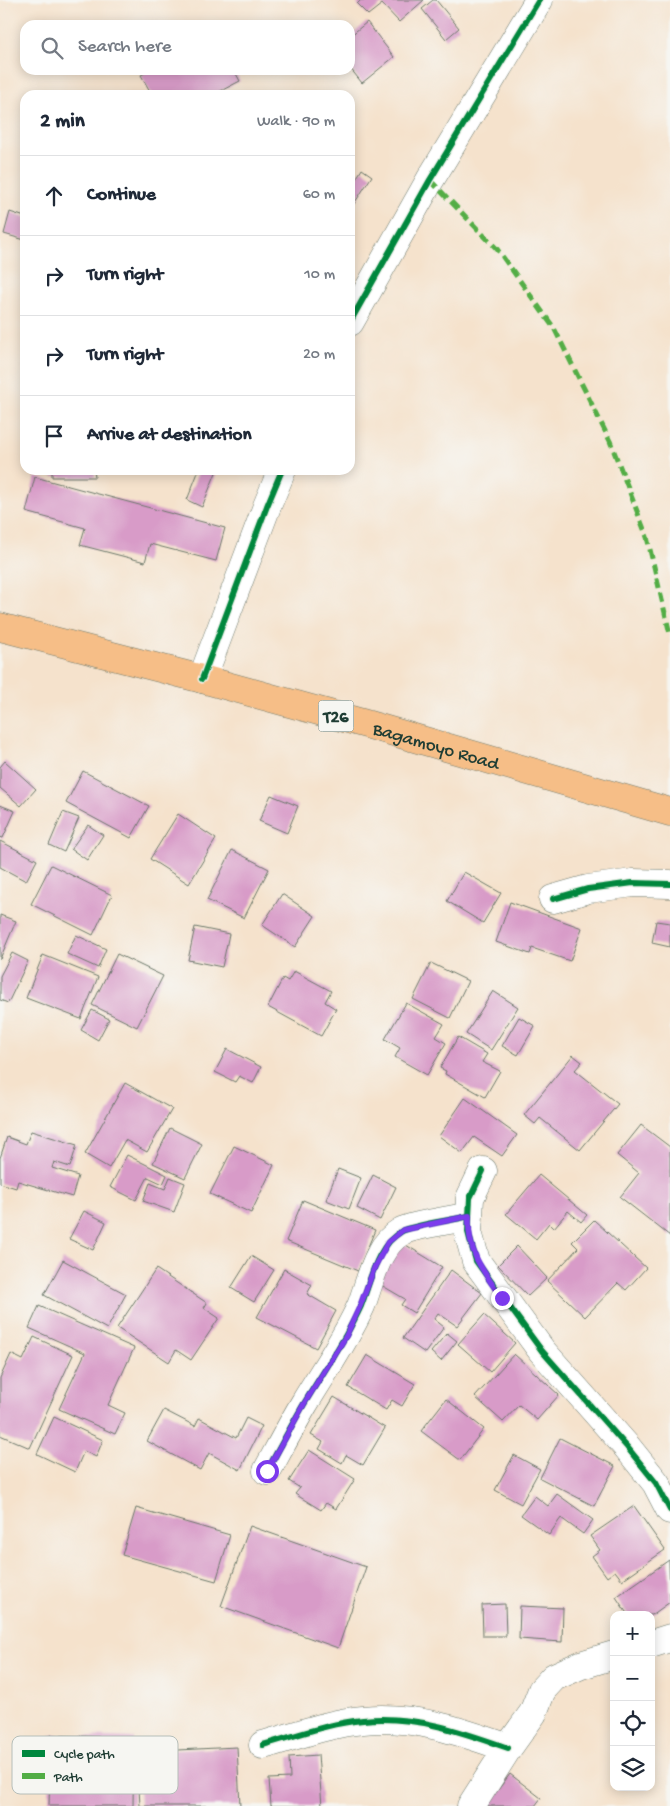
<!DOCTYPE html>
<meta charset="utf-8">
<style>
:root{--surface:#fff;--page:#f6f6f7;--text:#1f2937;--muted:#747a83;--line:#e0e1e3}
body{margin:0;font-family:"Gochi Hand",sans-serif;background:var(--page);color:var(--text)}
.controls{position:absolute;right:15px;bottom:15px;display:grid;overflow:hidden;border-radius:10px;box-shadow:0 2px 12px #0003}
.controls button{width:45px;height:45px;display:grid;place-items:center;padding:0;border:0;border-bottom:1px solid var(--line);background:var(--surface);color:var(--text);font:25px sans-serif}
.stop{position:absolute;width:15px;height:15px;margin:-11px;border:4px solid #7c3aed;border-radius:50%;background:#fff}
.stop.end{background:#7c3aed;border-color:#fff;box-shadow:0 1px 5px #0008}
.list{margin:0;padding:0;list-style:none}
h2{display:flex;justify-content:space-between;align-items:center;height:65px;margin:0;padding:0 20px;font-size:21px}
h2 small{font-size:16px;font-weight:400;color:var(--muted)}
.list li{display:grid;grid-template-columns:32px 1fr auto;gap:15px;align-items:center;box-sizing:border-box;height:80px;padding:0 20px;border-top:1px solid var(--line)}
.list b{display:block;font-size:19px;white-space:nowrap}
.list em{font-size:16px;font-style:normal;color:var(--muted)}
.icon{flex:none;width:28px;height:28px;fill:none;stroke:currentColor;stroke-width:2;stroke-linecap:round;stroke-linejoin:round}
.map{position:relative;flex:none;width:670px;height:1806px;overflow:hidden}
.search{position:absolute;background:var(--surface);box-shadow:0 2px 12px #0003;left:20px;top:20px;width:335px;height:55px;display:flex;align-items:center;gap:12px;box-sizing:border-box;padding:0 18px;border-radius:15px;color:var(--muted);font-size:19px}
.panel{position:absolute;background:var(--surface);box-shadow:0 2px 12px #0003;left:20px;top:90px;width:335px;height:385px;border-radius:15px}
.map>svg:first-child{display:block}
</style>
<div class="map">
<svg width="670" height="1806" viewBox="0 0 670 1806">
<rect width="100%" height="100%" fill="#f6f6f2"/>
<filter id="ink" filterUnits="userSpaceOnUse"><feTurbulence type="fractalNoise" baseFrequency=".02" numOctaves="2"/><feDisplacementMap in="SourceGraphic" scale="10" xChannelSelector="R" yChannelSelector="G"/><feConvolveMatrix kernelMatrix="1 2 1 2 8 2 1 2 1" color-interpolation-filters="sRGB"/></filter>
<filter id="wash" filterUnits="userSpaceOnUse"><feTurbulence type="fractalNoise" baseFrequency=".0096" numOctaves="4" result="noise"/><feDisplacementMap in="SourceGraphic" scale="20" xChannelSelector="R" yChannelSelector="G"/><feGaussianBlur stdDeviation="1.12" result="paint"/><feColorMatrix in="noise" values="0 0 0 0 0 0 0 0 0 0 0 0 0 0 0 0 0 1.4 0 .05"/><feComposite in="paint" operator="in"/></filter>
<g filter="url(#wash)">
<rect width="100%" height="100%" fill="#f5e2cc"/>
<g id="blocks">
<path fill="#d89bc8" d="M361,0H424L399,22L382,4L368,15L357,4Z
M433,0H436L459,28L446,39L422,9Z
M367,22L394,57L362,83L350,68V36Z
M151,70H234L240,81L213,95H152L141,75Z
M362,169L372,176L350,210V175L356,179Z
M10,212L25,217V240L4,234Z
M52,470H94L95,477H52Z
M199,470H217L202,507L187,500Z
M35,477L225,528L216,561L150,544L145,562L80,545L85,528L26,512Z
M5,761L36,789L21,806L0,788V767Z
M83,771L149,806L131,838L66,803Z
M271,795L298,806L287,833L259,821Z
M0,805L15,811L3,838L0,837Z
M63,812L79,818L64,852L49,845Z
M178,814L216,839L189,884L150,859Z
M88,825L103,835L87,860L71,849Z
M0,841L37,860L26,881L0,867Z
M232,850L269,869L244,918L207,900Z
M51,865L112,895L93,935L31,904Z
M464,872L501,893L483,923L447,901Z
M282,894L315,916L295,947L262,925Z
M510,902L582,928L570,961L532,948L530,954L496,942Z
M0,915L16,921L0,959Z
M656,921L670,923V947L652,943Z
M195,927L229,934L222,967L188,960Z
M76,935L106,949L98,968L67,954Z
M12,953L28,961L8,1003L0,1000V976Z
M117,954L163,976L137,1027L92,1005Z
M43,955L98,977L81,1019L26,998Z
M431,963L468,981L450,1018L413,999Z
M294,971L331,991L325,1002L336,1009L321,1036L268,1007L283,978L288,981Z
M493,991L518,1007L491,1050L466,1034Z
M406,1003L444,1024L436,1037L446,1043L427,1075L395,1057L400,1048L385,1039Z
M92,1010L109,1019L98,1040L81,1030Z
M519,1017L535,1026L518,1055L502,1046Z
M458,1037L487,1054L482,1062L500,1071L485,1097L445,1074L446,1071L440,1068Z
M227,1049L261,1067L253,1083L239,1076L235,1082L215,1072Z
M573,1055L582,1062L575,1070L618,1104L580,1150L540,1118L535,1124L524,1115Z
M125,1083L172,1109L147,1152L125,1140L109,1168L85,1154Z
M465,1098L517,1135L502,1156L474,1137L462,1153L439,1136Z
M641,1125L670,1147V1236L620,1197L639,1173L617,1155Z
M170,1128L202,1144L185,1178L153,1163Z
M31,1131L77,1145L70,1167L54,1162L52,1168L78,1176L72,1197L18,1181L16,1188L0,1183V1158L7,1137L26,1144Z
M234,1146L274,1165L251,1213L210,1194Z
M127,1155L167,1175L163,1184L148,1177L136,1200L110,1187Z
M338,1169L361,1178L349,1209L326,1200Z
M373,1175L396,1187L380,1220L357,1208Z
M539,1175L587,1215L581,1222L568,1211L554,1228L549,1223L536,1239L506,1214Z
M170,1177L185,1183L174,1212L143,1201L150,1183L165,1189Z
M303,1200L375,1230L358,1271L286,1241Z
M84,1211L106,1222L93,1250L69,1239Z
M594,1220L646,1268L626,1290L618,1283L585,1317L547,1281L578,1248L572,1242Z
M401,1242L442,1267L414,1313L401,1305L405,1299L376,1282Z
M517,1246L547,1278L528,1296L498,1265Z
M251,1256L274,1270L254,1302L231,1288Z
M63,1260L126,1294L107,1329L44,1295Z
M156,1269L207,1303L204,1308L219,1318L191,1360L176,1350L169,1362L117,1328Z
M284,1269L312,1285L307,1294L336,1311L316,1348L257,1317Z
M451,1270L482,1293L457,1326L438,1313L434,1319L444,1327L425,1353L403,1338Z
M39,1306L134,1348L108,1405L125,1413L115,1434L59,1409L85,1353L29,1328Z
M484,1315L515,1343L490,1372L458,1344Z
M447,1333L457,1341L441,1361L431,1352Z
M34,1337L73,1355L30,1448L0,1435V1378L11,1354L23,1360Z
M514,1354L559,1395L537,1420L519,1405L503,1422L475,1397Z
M367,1355L415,1384L402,1406L392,1400L386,1410L348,1387Z
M334,1397L385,1428L363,1465L346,1455L342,1463L319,1449L323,1442L311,1435Z
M446,1399L484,1429L460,1460L421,1431Z
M164,1410L195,1426L199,1418L236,1438L246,1418L262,1426L240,1470L209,1453L200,1470L147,1441Z
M54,1417L103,1440L96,1457L84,1451L75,1472L37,1454Z
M560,1438L615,1466L594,1506L540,1478Z
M309,1450L355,1479L336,1509L326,1503L321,1510L295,1494L300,1488L289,1481Z
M514,1455L540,1469L521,1504L495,1490Z
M557,1494L593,1520L583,1534L561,1518L549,1535L521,1515L535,1496L548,1506Z
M634,1506L665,1550L622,1580L615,1571L607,1577L592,1556L600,1550L590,1536Z
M136,1508L230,1535L216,1581L122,1555Z
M250,1526L366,1567L338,1648L221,1606Z
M669,1560L670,1602L652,1615H628L616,1597Z
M505,1604L506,1636H483L482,1605Z
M520,1606L563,1608L562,1642L519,1639Z
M51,1735L134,1738L133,1806H49Z
M237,1747L240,1806H140L137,1752Z
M318,1755L322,1806H271L269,1779L290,1778L289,1757Z
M510,1774L541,1798L535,1806H486Z"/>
</g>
</g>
<g filter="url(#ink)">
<use href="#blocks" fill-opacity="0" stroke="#6a7769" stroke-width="1"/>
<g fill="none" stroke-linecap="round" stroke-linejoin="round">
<g stroke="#6a7769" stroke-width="29">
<path id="street" d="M350,322L430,180L539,0
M202,679L267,506L282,470
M553,899L588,889L633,883L670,884
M483,1171L470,1198L469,1216L468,1232L476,1261L542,1351L627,1447L656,1483L670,1510
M267,1471C279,1449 291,1426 304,1404C323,1372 345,1341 361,1306C371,1280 376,1246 402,1231C413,1225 454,1220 469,1216
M651,1644L670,1638
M263,1745C295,1736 329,1723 363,1720C414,1715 460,1731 508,1748
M471,1806L508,1748L533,1713L542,1690L554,1677L581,1665L614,1655"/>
</g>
<g stroke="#6a7769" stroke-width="29">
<g id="highway">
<path id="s1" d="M0,627L202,679L366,724L670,812"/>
</g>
</g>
<use href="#street" stroke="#fff" stroke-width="28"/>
<use href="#highway" stroke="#f6be87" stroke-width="28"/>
<path stroke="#52ad45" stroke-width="5" stroke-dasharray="10 5" stroke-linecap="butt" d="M430,180L497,249L554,328L610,441L647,537L670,634"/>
<g stroke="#f6f6f2" stroke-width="9">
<path id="cycleway" d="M350,322L430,180L539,0
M202,679L267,506L282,470
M553,899L588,889L633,883L670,884
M483,1171L470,1198L469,1216L468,1232L476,1261L542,1351L627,1447L656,1483L670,1510
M267,1471C279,1449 291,1426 304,1404C323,1372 345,1341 361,1306C371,1280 376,1246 402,1231C413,1225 454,1220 469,1216
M263,1745C295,1736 329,1723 363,1720C414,1715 460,1731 508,1748"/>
</g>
<use href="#cycleway" stroke="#00873e" stroke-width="6"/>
</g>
</g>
<g fill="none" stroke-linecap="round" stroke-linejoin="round" filter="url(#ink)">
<path stroke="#7c3aed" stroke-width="6" d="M267,1471L304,1404L346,1336L360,1306L375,1266L388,1242L403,1230L469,1216C467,1252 482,1270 502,1298"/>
</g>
<g text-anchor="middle" stroke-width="4" stroke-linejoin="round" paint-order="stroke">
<rect fill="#f6f6f2" stroke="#60746d" stroke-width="1" x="318.5" y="700.5" width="35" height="31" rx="4"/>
<g font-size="18" font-weight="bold" fill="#1f3d34">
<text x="336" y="722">T26</text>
</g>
<g font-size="19" fill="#1f3d34" stroke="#f6f6f2">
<text dy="7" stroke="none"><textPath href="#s1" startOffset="452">Bagamoyo Road</textPath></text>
</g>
</g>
<rect x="12" y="1736" width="166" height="58" rx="8" fill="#f6f6f2" stroke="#b6beb9" stroke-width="1"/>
<rect x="22" y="1750" width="23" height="7" fill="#00873e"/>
<rect x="22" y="1773" width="23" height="6" fill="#52ad45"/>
<g font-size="14" fill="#1f3d34">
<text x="54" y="1758">Cycle path</text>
<text x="54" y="1781">Path</text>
</g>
</svg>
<div class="controls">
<button>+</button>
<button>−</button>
<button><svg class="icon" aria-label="locate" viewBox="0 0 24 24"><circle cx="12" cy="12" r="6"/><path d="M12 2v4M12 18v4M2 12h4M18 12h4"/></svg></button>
<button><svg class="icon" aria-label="layers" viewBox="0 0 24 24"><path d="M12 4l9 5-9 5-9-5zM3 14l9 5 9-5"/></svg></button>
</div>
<div class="stop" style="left:267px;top:1471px"></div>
<div class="stop end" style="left:502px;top:1298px"></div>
<div class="search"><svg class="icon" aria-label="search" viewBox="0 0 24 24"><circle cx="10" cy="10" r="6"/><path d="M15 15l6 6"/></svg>Search here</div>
<section class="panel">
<h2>2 min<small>Walk · 90 m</small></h2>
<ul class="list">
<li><svg class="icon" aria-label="ahead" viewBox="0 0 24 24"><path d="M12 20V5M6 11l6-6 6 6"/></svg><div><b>Continue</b></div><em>60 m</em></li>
<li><svg class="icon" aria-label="right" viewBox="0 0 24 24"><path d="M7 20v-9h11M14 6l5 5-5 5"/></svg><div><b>Turn right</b></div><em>10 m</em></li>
<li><svg class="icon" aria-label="right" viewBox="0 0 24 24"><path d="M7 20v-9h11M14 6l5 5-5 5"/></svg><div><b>Turn right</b></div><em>20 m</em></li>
<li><svg class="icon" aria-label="arrive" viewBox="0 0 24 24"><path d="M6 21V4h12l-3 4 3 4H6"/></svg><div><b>Arrive at destination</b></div></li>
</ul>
</section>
</div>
